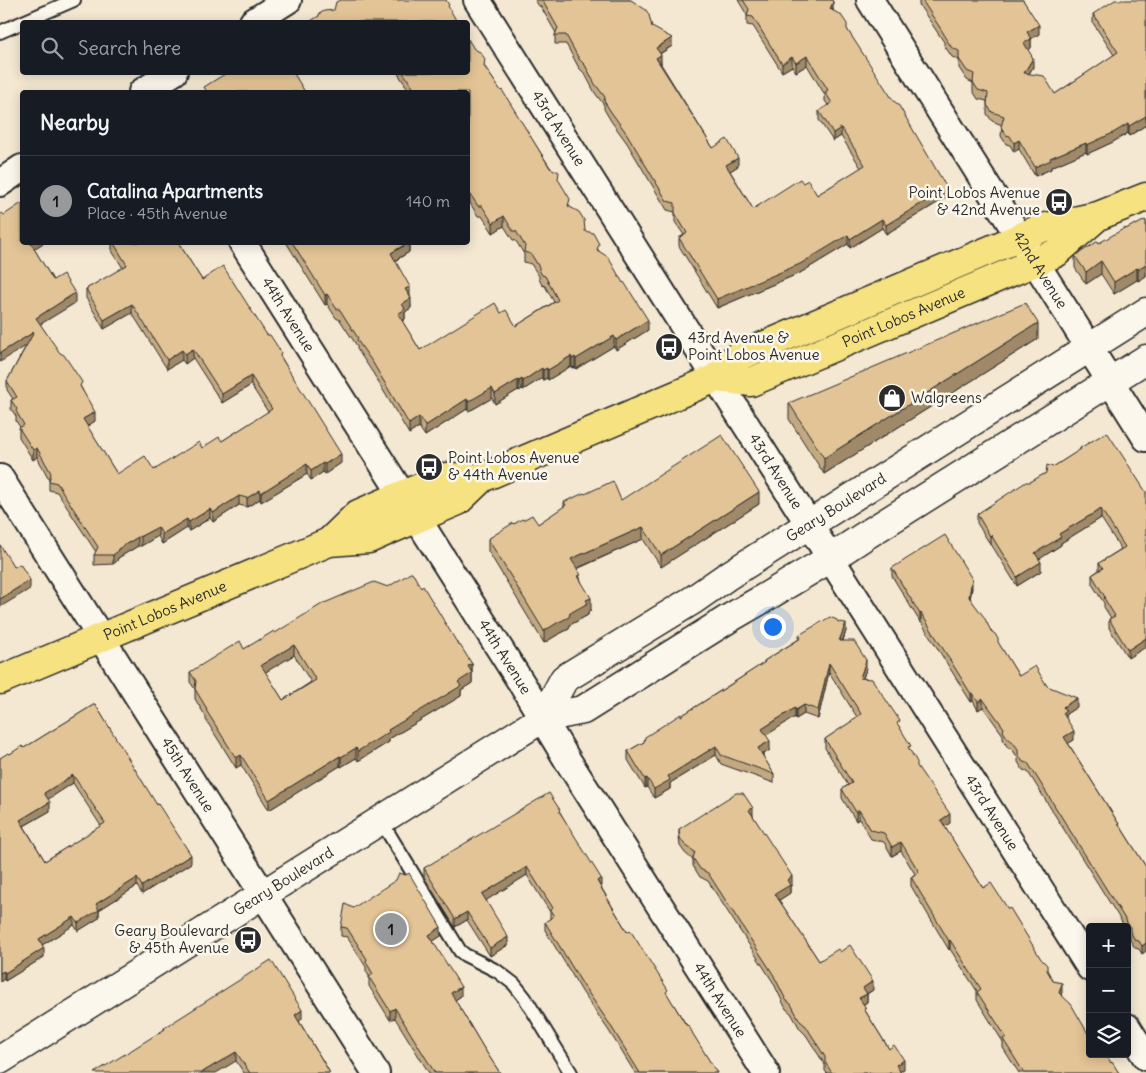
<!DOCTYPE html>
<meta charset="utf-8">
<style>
:root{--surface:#171b24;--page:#242831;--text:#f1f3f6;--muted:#9ea1a6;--line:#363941;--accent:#98999b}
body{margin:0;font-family:Delius,sans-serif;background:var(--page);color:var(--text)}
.controls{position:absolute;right:15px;bottom:15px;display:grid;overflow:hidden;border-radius:5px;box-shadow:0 2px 12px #0003}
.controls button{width:45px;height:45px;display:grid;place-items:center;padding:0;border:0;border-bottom:1px solid var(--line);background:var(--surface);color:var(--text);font:25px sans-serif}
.you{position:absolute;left:772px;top:626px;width:18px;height:18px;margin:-12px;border:4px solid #fff;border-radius:50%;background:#1a73e8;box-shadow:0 0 0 8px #1a73e833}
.badge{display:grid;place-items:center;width:32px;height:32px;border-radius:50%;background:var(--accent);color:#111;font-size:16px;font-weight:700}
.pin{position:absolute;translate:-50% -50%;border:2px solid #fff;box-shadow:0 1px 5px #0006}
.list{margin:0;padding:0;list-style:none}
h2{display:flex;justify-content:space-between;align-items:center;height:65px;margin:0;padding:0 20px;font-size:21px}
h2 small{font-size:16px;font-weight:400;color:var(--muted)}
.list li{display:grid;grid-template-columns:32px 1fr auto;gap:15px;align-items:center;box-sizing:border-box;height:90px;padding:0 20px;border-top:1px solid var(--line)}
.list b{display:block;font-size:19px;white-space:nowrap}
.list p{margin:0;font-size:16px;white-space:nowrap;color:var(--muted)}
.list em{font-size:16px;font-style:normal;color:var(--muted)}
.icon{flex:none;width:28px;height:28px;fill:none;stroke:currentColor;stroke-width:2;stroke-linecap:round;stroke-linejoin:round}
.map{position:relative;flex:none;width:1146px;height:1073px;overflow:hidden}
.search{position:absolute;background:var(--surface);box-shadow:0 2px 12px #0003;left:20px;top:20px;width:450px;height:55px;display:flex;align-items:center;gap:12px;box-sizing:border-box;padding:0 18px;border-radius:5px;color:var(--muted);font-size:19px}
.panel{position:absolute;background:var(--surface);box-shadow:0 2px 12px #0003;left:20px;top:90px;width:450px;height:155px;border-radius:5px}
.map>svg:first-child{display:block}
</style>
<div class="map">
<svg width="1146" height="1073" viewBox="0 0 1146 1073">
<rect width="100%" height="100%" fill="#f4e8d2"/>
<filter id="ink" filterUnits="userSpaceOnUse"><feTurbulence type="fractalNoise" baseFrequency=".02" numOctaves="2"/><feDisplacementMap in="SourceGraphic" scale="10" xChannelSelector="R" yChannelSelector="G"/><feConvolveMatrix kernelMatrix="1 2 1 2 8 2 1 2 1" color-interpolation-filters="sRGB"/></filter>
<g filter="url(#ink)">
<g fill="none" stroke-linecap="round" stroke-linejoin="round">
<g stroke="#2b2b2b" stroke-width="16">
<path id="service" d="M0,32L74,0
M381,821L460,951L465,955L497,971L514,984L525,998L571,1073"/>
</g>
<g stroke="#2b2b2b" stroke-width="30">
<g id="minor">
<path id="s1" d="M477,0L1090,968"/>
<path id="s2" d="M870,0L1146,438"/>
<path d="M253,22L288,0"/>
<path d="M142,92L174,72"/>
<path d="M0,183L22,168"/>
<path id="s3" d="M242,242L522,684L568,761L766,1073"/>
<path id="s4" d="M0,478L376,1073"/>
<path d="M1127,1027L1146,1057"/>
</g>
</g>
<g stroke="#2b2b2b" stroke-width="31">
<g id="tertiary">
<path id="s5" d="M543,718L564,679L693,600L726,577L1146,312"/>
<path id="s6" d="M0,1060L543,718L583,710L728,619L759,601L831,558L863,537L1146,359"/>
</g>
</g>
<g stroke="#2b2b2b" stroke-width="31">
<g id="primary">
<path id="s7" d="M716,378L751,382L1035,262L1056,253L1097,217"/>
<path d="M329,542L358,514L402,495L446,477L482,478"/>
<path id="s8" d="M0,680L329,542L369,539L387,531L458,501L482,478L716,378L735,358L1042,228L1098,216L1146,197"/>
</g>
</g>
<use href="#service" stroke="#fbf7ec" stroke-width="12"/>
<use href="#minor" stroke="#fbf7ec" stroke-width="26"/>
<use href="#tertiary" stroke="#fbf7ec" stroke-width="28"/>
<use href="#primary" stroke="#f6e281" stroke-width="28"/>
</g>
<path fill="#c3a981" stroke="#2b2b2b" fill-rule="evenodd" d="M535,0H631L652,27L672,46L660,54L661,64L713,148L738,166L730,171L753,209L803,183L817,195L861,168L841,136L833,141L819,120V111L828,105L825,101V95L807,65L796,72L792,66L782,72L753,26L747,25V15L738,0H832L833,10L847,29L947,197L886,234L882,228L850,248L848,244L800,273L717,308L679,246V238L684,235L675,222V212L667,210L627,143L611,121L604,109V105L595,93L585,74L579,68L566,44H555V35L556,33L541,7L539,6Z
M919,0H1023L1039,34L1031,39V48L1028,50L1033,67L1029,74L1055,94L1114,55L1093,23V14L1146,0V125L1129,136L1128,133L1113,142L1087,154L1086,152L1051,167V169L1035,176L1019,149L1014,152L1010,145L1006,144L1001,136L1002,125L992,121L987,114V101L978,99L973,91V83L967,80L959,68V60L952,57L944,45V42L919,5Z
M485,67L559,181L570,207L585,231L599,251L648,330L616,350L614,346L576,369L575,367L572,368L571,366L548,380L547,378L543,380L542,378L523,390L522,389L519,391L518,390L495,404L492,398L473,409L468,411L467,409L425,436L419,427L409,434L373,373L357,349V346L340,320L336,318L327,304L325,305L286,242H409V252L395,261L410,296L411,308L405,312V319L402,321L420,350L501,313L516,326L554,302L545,286L542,285L539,279V276L531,264L524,262V254L516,241L513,240L504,226L493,233L482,216H478L470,203L468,205V92H410L397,72H468Z
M1146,221V276L1138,281L1137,280L1114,294L1101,274L1086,284L1075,268V256L1126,229Z
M112,242H178L202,280L281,357L341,463L325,474L323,472L311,480L307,474L261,502L260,499L247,507L239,505L213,522L210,518L189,531L187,528L162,544L158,536L141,546H138L118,558L117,561L113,564L94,565V555L96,552L57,492L49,490V479L37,457L33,460L19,437V428L20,427L16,421V416L11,409V400L13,399L7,390V381L26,346L34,249L53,280L75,303L40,324L82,389L95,421L87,426L117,474L154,470L202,448L222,441L268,412L251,385L222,403L193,358L185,364L182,360L167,369L132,313L104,329L86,298V289L123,268L112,251Z
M1038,339L824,474L789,419V403Z
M1080,448L1146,492L1128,658L1109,628V619L1111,618L1104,607V603L1092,584V575L1099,570V563L1121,549L1101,518L1061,543V545L1039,559L1041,571L1017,586L991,544H990L977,523V514L1046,473L1053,467L1080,450Z
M585,494L621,500L759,504L661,567L643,539L577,569L591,610L588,612V615L570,625L569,629L557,635L544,643L488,551V539L514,524L523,520L538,524L564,507V502Z
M892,568L972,588L970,598L1019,676L1047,686L1077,707L1066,714V718L1074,740L1068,743L1146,867V951L1142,954L1139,949L1135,948L1130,940V935L1127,931V927H1125L1028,772L1023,770L1018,762V758L1012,749L1008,748L1003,739V735L983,707L978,710L973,701L971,702L921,622H920L892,576Z
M846,631L843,641L866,669L863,678L900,728L917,767L950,823L944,826L983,888L1047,970L1053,981L1062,992L1061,995L1090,1037L1119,1073H1019L1003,1048V1042L977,1000V991L950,949L949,950L911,886V877L915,874L901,851L892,856L884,842L871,839L859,819L856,821L842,798V789L848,785L825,748V739L851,722V721L857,717L829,672L818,719L804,714L796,719L795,717L766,735L770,750L762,755L774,774V783L721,764L716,755L670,783V789L654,798L647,787L645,788L628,760V751L644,742L681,716L764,663V661L799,639V635Z
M275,633L459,646L472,664V683L461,690V696L389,739V742L358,761L356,758L341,767L340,766L269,810L241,765L236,768L206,720V717L195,699V689L190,682V672L244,649ZM294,655L311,682L283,700L265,672Z
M95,704L191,863L142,894L137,886L99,910V918L78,931L74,925L42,945L44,957L5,981L4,979L0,982V758L24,748ZM73,783L101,826L45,861L24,826L50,811L48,799Z
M560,812L601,887L626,930L717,1073H635L609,1031L583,993L551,940L545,930V922L550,919V912L527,875L486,900L508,945L490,956L467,920L455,927L424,877V868Z
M753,816L792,885L790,886V893L779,900L819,961L840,952L873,990L867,994V1002L863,1005L866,1012L889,1049L904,1069L900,1071L901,1073H827L825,1071V1065L806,1035L800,1029L791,1013L786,1009L773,982L708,881L700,877L693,866V860L685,853L680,846L679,837V829Z
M353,908L441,936L433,941L461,996L455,1000L483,1047L500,1073H429L395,1018L390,1020L369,986V976L366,971V967L347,937L341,936V927Z
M302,1019L299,1021L330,1073H244L236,1061L164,1030V1028Z"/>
<path fill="#9f8969" stroke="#2b2b2b" d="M833,2V10L830,9Z
M1039,25V34L1031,39V48L1024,52V43L1027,32Z
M672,38V46L656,56V48Z
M661,55V64L656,58Z
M807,56V65L796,72V63Z
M792,57V66L782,72V64Z
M1033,58V67L1024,82V73Z
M1146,116V125L1129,136V126Z
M1128,124V133L1113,142L1087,154V145Z
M841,128V136L833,141V133Z
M1019,140V149L1014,152V143Z
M1086,143V152L1051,167V169L1035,176V167L1050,158Z
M738,158V166L726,174V165Z
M947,188V197L886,234V225Z
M470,194V203L468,205V195Z
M504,216V226L493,233V223Z
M882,219V228L850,248V239Z
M848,235V244L800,273L717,308V299Z
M30,242H45L29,252Z
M409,243V252L391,263V253Z
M1101,261V274L1086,284V272Z
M1146,264V276L1138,281V269Z
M1137,268V280L1114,294V282Z
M410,287V297L405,289Z
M75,293V303L36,327V318Z
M327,294V304L325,305V295Z
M411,298V308L405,312V319L398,324V314L402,304Z
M132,304V313L104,329V320Z
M648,320V330L616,350V340Z
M1038,323V339L824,474V458Z
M34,332V341L0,362V353Z
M614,336V346L576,369V359Z
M193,349V358L185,364V354Z
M182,350V360L167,369V360Z
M571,356V366L548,380V370Z
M575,357V367L572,368V359Z
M542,368V378L523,390V381Z
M547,368V378L543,380V370Z
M251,376V385L222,403V394Z
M522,379V389L519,391V381Z
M518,380V390L495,404V394Z
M492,388V398L473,409L468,411V401Z
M467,399V409L425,436V426Z
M95,412V421L83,429V419Z
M419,417V427L409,434V424Z
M37,448V457L33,460V450Z
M341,454V463L325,474V464Z
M323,463V472L311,480V471Z
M307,464V474L261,502V493Z
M260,490V499L247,507V498Z
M759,492V504L661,567V555Z
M239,496V505L213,522V513Z
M210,509V518L189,531V522Z
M1101,509V518L1061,543V545L1035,562V553L1059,534Z
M187,519V528L162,544V534Z
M158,527V536L141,546V536Z
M643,527V539L571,571V559Z
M991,535V544H990V536Z
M138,537V546L118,558L117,561L113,564V555L118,549Z
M1041,562V571L1017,586V577Z
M972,579V588L969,605V597Z
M30,580V589L0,607V599Z
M591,598V610L588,612V615L570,625L569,629L557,635L544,643V631L570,613L586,600Z
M921,613V622H920V614Z
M846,623V631L839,650V641Z
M1146,638V647L1128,658V650Z
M294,645V655L261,675V665Z
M866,660V669L860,687V678Z
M829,663V672L818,719V710Z
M472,664V683L461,690V696L389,739V742L358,761V751L458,682L468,666Z
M973,693V701L971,702V694Z
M1077,698V707L1066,714V719L1063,721V707Z
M983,699V707L978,710V702Z
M804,705V714L796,719V710Z
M795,708V717L762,738V729Z
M1074,731V740L1064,746V737Z
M770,741V750L758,757V748Z
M716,746V755L670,783V789L654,798V789L668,776Z
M356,748V758L341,767V757Z
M241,755V765L236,768V758Z
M340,756V766L269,810V800Z
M73,775V783L44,802V793Z
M647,778V787L645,788V779Z
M50,802V811L20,828V820Z
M753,808V816L749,810Z
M859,810V819L856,821V812Z
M950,814V823L941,829V820Z
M901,842V851L892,856V847Z
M191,855V863L142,894V886Z
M527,867V875L482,903V894Z
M792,876V885L790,886V893L775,903V894L787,880Z
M137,878V886L99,910V918L78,931V923L96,904Z
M601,878V887L597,881Z
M467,912V920L455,927V919Z
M74,917V925L39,947V939Z
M441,927V936L429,944V935Z
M508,937V945L490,956V948Z
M950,940V949L949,950V941Z
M1146,943V951L1142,954V946Z
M44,948V957L5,981V973Z
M4,971V979L0,982V973Z
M873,981V990L863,996V988Z
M1062,983V992L1059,1002V993Z
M461,987V996L451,1003V993Z
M867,994V1002L859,1007V998Z
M395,1008V1018L390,1020V1011Z
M302,1010V1019L295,1024V1015Z
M236,1052V1061L216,1073H201Z
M904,1060V1069L897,1073L896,1065Z"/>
<path fill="#e3c496" stroke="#2b2b2b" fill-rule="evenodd" d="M340,0H446L449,5L448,6L457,22H309L319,16V14L324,11L334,10L336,2Z
M542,0H631L646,10L649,15L652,27L672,38L656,48L661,55L656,58L713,148L727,139L738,158L726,165L753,209L800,179L803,183L808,180L817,195L865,165L841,128L833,133L819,111L832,103L825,92L828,90L807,56L796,63L792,57L782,64L753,17L747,16L749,9L743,0H832L833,2L830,9L841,15L847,24V29L891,97L896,103L898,104L947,188L886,225L882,219L850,239L848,235L800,264L717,299L679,238L687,233L675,213V203L667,201L627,134L611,112L604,101L605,97L595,84L585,65L579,59L566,35H555L558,28Z
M922,0H1023L1039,25L1027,32L1031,39L1024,43L1033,58L1024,73L1044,76L1055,94L1118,52L1093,14L1115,0H1146V116L1129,126L1128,124L1113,133L1087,145L1086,143L1050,158L1051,160L1035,167L1019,140L1014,143L1010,136L1006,135L1001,127L1004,116L992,112L987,105L988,93L978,90L973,82L974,74L967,71L959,59V51L952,48L944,36V34Z
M468,39L474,49L480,52L485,59L484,66L501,91L502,90L550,168L559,172L558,179L570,199L568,206L579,212L584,220L585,231L593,233L599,244L597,250L608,257L623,283L624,282L648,320L616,340L614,336L576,359L575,357L572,359L571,356L548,370L547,368L543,370L542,368L523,381L522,379L519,381L518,380L495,394L492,388L473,399L468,401L467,399L425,426L419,417L409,424L373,363L357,340L358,338L340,310L336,308L327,294L325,295L292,242H409L391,253L410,287L405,289L411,298L402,304L405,309L398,314L420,350L495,303L501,313L506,310L516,326L558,300L545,276L542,275L539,270V267L531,254L524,252L525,246L516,231H513L504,216L493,223L482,206H478L470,194L468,195V92H416L403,72H468Z
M228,72H293L305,92H207L204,87Z
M22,203V242H30L53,280L63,274L75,293L36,318L60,353L64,355L82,382L80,386L95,412L83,419L117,474L145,456L154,470L199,442L202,448L219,437L222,441L272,409L251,376L222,394L193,349L185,354L182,350L167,360L132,304L104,320L86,289L127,265L113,242H178L202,280L223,266L267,335H270L281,352L280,356L341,454L325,464L323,463L311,471L307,464L261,493L260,490L247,498L239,496L213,513L210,509L189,522L187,519L162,534L158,527L141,536L138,537L118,549L117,552L113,555H94L98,547L57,483L49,481L51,473L37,448L33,450L19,428L24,425L16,411L17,409L11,400L17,397L7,381L34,332L0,353V214L2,213L4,215Z
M1145,220L1146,221V264L1138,269L1137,268L1114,282L1101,261L1086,272L1075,256L1098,241L1099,243L1125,228L1126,229L1135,224L1136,225Z
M1025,303L1038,323L824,458L789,403Z
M1107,432L1146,492V534H1145L1146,536V638L1128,650L1109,619L1115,616L1104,598L1105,597L1092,575L1103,568L1099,563L1125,547L1101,509L1059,534L1061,537L1035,553L1041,562L1017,577L991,535L990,536L977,514L1026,482H1030L1046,473L1047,465L1053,467L1081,449L1080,448Z
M722,435L759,492L661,555L643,527L571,559L581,575L578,576L591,598L586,600L588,603L570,613L569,617L557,623L544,631L488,539L513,523L514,524L522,519L523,520L532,515L538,524L566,505L564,502L584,493L585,494L613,481L621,500Z
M945,535L972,579L969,597L984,617L991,631L995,634L998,639V642L1019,676L1035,666L1047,686L1077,698L1063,707L1066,711L1063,713L1074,731L1064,737L1146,867V943L1142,946L1139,941L1135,940L1130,931V927L1028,763L1023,762L1018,754V749L1012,741L1008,739L1003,731L1004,728L983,699L978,702L973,693L971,694L921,613L920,614L892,568Z
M0,545L14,567L20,564L30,580L0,599Z
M412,572L421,588L423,586L459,646L460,645L472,664L468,666L472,673L458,682L461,686L388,730L389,732L358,751L356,748L341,757L340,756L269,800L241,755L236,758L206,710L207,709L195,689L196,681L190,672L240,641L244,649L274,631L275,633L322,604L374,582L388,587ZM294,645L316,680L283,700L261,665Z
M830,617L837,620L838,622L846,623L839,641H854L866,660L860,678L872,679L900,721L897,723L911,746L908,747L917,762V766L950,814L941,820L948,832L983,888L991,883L1008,909L1010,908L1041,959L1047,965V970L1053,981L1062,983L1059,993L1071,1004L1090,1037V1054H1106L1111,1063L1112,1062L1119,1073H1024L1003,1039L1006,1037L977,992L981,989L950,940L949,941L911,877L919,872L901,842L892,847L884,833L871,830L859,810L856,812L842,789L852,783L825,739L852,721H851L861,714L829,663L818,710L804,705L796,710L795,708L762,729L770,741L758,748L774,774L721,755L716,746L668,776L670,780L654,789L647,778L645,779L628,751L644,742L645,737L681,714V716L733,683L765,662L764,661L801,638L799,635Z
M95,704L157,805L158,804L191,855L142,886L137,878L96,904L99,910L78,923L74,917L39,939L44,948L5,973L4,971L0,973V758L8,753L10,754L22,746L24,748ZM73,775L105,823L45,861L20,820L50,802L44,793Z
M549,793L560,810L559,811L601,878L597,881L626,930L627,932L630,930L668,990L666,992L686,1025L689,1026L693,1034L717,1073H640L609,1023L583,985L551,932L545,922L554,916L550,910L553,908L527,867L482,894L508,937L490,948L467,912L455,919L424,868Z
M736,793H743L753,808L749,810L792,876L787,880L790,885L775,894L819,961L838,949L840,952L850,945L873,981L863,988L867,994L859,998L866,1008L864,1009L889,1049L894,1045L904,1060L896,1065L901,1073H832L825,1062V1057L806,1026L800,1021L791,1004L786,1000L773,974L708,873L700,869L693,858L695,852L685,845L680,838L679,829Z
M399,873L406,875L409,873L441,927L429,935L461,987L451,993L483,1047L500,1073H435L395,1008L390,1011L369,977L373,974L366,962L367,959L347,928L341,927L345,904L353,908L396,880Z
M271,960L302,1010L295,1015L330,1073H250L236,1052L201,1073H94L130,1051L165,1029L164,1028Z"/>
</g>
<defs>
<g id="bus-disc" transform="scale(1.4375)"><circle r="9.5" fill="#2b2b2b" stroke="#fbf7ec"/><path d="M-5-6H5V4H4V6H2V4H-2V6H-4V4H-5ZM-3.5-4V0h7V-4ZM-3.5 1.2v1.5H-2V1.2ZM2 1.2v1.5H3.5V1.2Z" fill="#fff"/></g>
<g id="shop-disc" transform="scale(1.4375)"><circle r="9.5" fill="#2b2b2b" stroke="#fbf7ec"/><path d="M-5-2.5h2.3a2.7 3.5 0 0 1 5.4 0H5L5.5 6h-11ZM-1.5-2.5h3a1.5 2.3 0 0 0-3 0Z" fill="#fff"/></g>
</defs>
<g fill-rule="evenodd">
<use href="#bus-disc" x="1059" y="202"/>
<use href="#bus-disc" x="669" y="347"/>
<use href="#shop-disc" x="892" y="398"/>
<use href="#bus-disc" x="429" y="467"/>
<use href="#bus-disc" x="248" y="940"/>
</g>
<g text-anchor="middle" stroke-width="5" stroke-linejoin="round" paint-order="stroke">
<g font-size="15" fill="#2b2b2b" stroke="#fbf7ec">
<text dy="5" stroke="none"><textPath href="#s1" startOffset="152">43rd Avenue</textPath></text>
<text dy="5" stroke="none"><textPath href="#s2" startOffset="319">42nd Avenue</textPath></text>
<text dy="5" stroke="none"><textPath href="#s3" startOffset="86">44th Avenue</textPath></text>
<text dy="5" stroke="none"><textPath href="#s7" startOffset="201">Point Lobos Avenue</textPath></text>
<text dy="5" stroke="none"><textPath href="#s1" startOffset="558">43rd Avenue</textPath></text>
<text dy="5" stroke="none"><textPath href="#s5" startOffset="366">Geary Boulevard</textPath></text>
<text dy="5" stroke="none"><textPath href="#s8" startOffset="179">Point Lobos Avenue</textPath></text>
<text dy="5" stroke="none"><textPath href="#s3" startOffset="491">44th Avenue</textPath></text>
<text dy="5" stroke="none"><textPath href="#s4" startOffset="351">45th Avenue</textPath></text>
<text dy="5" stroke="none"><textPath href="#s1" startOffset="962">43rd Avenue</textPath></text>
<text dy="5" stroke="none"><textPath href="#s6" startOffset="335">Geary Boulevard</textPath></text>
<text dy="5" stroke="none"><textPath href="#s3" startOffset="896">44th Avenue</textPath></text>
</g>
<g font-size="15" fill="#2b2b2b" stroke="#fbf7ec" text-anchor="start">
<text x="1040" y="198" text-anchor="end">Point Lobos Avenue<tspan x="1040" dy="17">&amp; 42nd Avenue</tspan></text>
<text x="688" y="343">43rd Avenue &amp;<tspan x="688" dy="17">Point Lobos Avenue</tspan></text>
<text x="911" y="403">Walgreens</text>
<text x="448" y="463">Point Lobos Avenue<tspan x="448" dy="17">&amp; 44th Avenue</tspan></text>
<text x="229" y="936" text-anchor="end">Geary Boulevard<tspan x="229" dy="17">&amp; 45th Avenue</tspan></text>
</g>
</g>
</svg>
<div class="controls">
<button>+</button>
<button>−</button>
<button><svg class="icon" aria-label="layers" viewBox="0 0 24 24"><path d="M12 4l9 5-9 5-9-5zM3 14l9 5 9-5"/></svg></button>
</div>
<div class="you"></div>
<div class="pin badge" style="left:391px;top:929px">1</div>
<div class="search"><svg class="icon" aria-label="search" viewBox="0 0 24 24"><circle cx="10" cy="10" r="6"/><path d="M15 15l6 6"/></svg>Search here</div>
<section class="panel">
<h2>Nearby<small></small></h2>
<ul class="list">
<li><span class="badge">1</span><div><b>Catalina Apartments</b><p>Place · 45th Avenue</p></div><em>140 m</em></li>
</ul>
</section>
</div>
